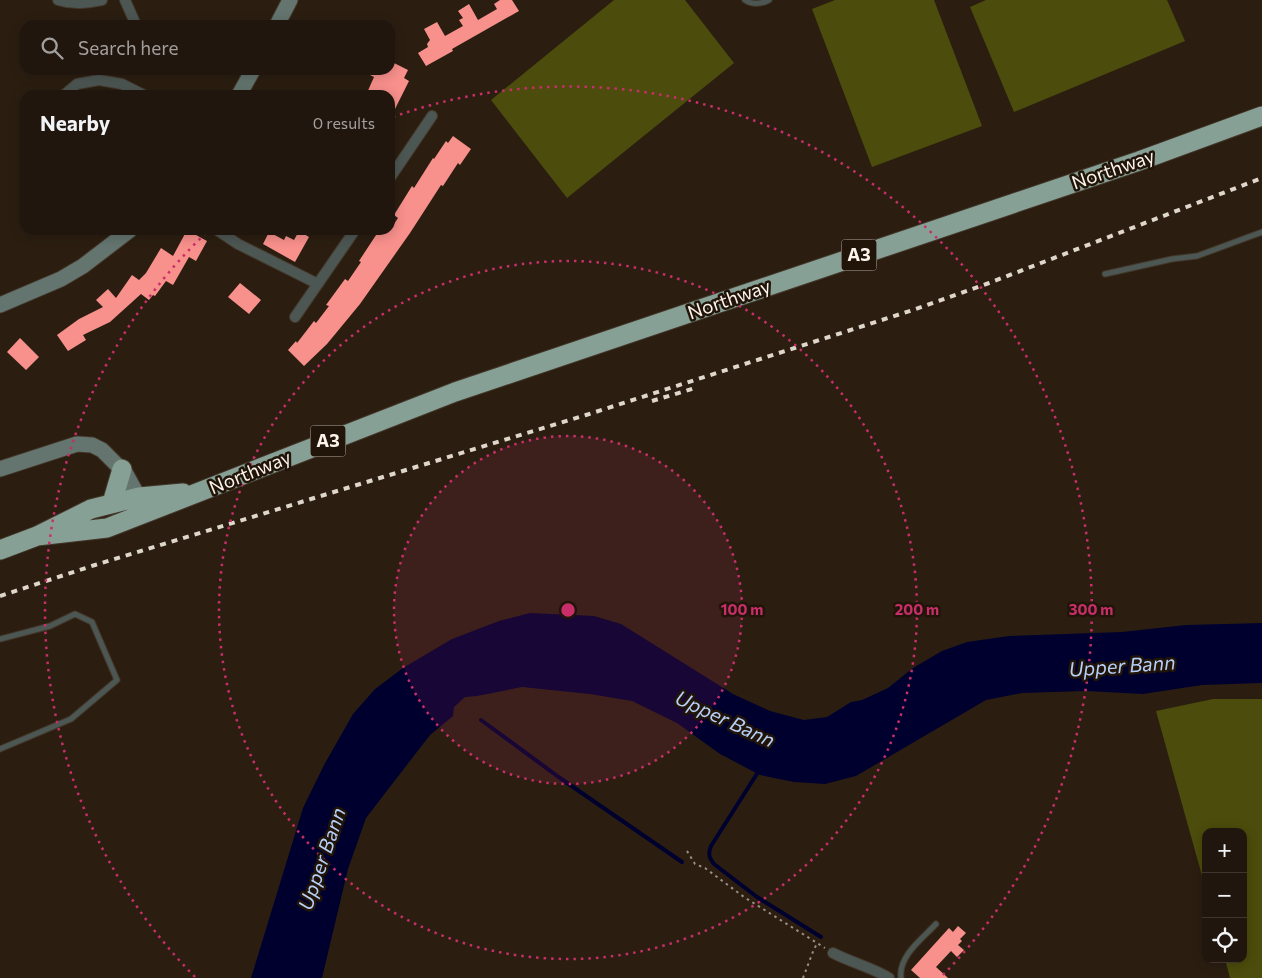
<!DOCTYPE html>
<meta charset="utf-8">
<style>
:root{--surface:#20160d;--page:#281f16;--text:#f1f3f6;--muted:#a29f9d;--line:#3d352e}
body{margin:0;font-family:Commissioner,sans-serif;background:var(--page);color:var(--text)}
.controls{position:absolute;right:15px;bottom:15px;display:grid;overflow:hidden;border-radius:10px;box-shadow:0 2px 12px #0003}
.controls button{width:45px;height:45px;display:grid;place-items:center;padding:0;border:0;border-bottom:1px solid var(--line);background:var(--surface);color:var(--text);font:25px sans-serif}
.list{margin:0;padding:0;list-style:none}
h2{display:flex;justify-content:space-between;align-items:center;height:65px;margin:0;padding:0 20px;font-size:21px}
h2 small{font-size:16px;font-weight:400;color:var(--muted)}
.icon{flex:none;width:28px;height:28px;fill:none;stroke:currentColor;stroke-width:2;stroke-linecap:round;stroke-linejoin:round}
.map{position:relative;flex:none;width:1262px;height:978px;overflow:hidden}
.search{position:absolute;background:var(--surface);box-shadow:0 2px 12px #0003;left:20px;top:20px;width:375px;height:55px;display:flex;align-items:center;gap:12px;box-sizing:border-box;padding:0 18px;border-radius:15px;color:var(--muted);font-size:19px}
.panel{position:absolute;background:var(--surface);box-shadow:0 2px 12px #0003;left:20px;top:90px;width:375px;height:145px;border-radius:15px}
.map>svg:first-child{display:block}
</style>
<div class="map">
<svg width="1262" height="978" viewBox="0 0 1262 978">
<rect width="100%" height="100%" fill="#2b1e11"/>
<path fill="#4c4c0c" d="M614,0H685L734,63L567,198L491,100Z
M835,0H934L982,126L872,167L812,9Z
M986,0H1167L1185,41L1014,112L970,7Z
M1213,699H1262V978H1230L1225,959H1243V832H1206V890L1156,711Z"/>
<path fill="#00002f" d="M530,613L594,616L621,624L733,694L770,711L804,720L827,717L851,702L862,700L888,688L913,668L942,651L967,642L1009,636L1122,632L1186,625L1262,623V683L1202,685L1143,694L1086,691L1022,693L986,700L856,776L825,784L794,782L760,775L720,754L677,723L632,701L590,694L522,687L477,696L465,697L454,707L453,716L430,735L366,818L348,869L322,978H251L303,808L324,765L353,714L375,689L403,668L452,639L499,621Z"/>
<g fill="none" stroke-linecap="round" stroke-linejoin="round">
<path stroke="#00002f" stroke-width="4" d="M481,720L560,778L682,862
M760,769L711,846C708,854 709,858 714,864L757,897L821,937"/>
</g>
<path fill="#f8908c" d="M500,0H512L519,11L452,49L453,51L426,66L418,53L428,47L427,44L430,40L424,29L437,22L445,36L463,26L459,20L463,18L458,11L469,4L478,20L497,9L494,4Z
M390,61L408,70L404,78L409,81L390,119V95H366L374,77L360,70H390Z
M453,136L471,149L460,165L458,163L443,186L441,185L410,233L360,304L327,344L304,366L288,350L296,341L297,343L314,321L316,323L329,306L326,305L345,279L348,281L361,262L359,261L378,232L381,234L384,230H390L398,218L394,215L412,186L414,188L433,158L434,159L446,141L448,143Z
M187,230L207,241L196,261L189,257L173,285L166,281L155,296L153,295L149,300L141,294L110,322L83,335L86,340L68,351L57,335L79,319L103,307L96,300L108,289L116,298L132,275L139,280L146,273L161,248L173,256Z
M299,231L309,237L295,262L263,244L269,232L284,240L286,236L294,240Z
M240,283L261,300L249,314L228,297Z
M20,338L39,357L26,370L7,352Z
M958,926L966,933L960,939L962,941L958,945L964,950L957,957L951,951L936,967L948,978H920L911,970L949,928L953,932Z"/>
<g fill="none" stroke-linecap="round" stroke-linejoin="round">
<g stroke="#44382b" stroke-width="7">
<path id="lane" d="M745,0C752,5 762,4 769,0
M1105,274L1172,259L1197,256L1262,232
M0,639L50,626L75,614L92,622L117,680L71,719L0,749
M901,978C898,956 923,938 936,924"/>
</g>
<g stroke="#44382b" stroke-width="12">
<path id="street" d="M58,0C74,5 86,3 102,0
M125,0L136,25
M64,95L77,84L99,80L122,84L144,95
M390,178L432,116
M217,230L238,244L318,284
M295,317L355,230
M833,953C852,963 872,967 889,978"/>
</g>
<g stroke="#44382b" stroke-width="17">
<path id="secondary" d="M277,25L290,0
M239,95L253,70
M0,305L61,279L83,266L130,230
M0,469L77,444L92,445L102,450L126,474L143,505"/>
</g>
<g stroke="#44382b" stroke-width="21">
<path id="highway" d="M112,503L122,469
M37,536L107,528L455,392L1139,161L1262,116
M0,550L37,536L91,509L139,497L183,493"/>
</g>
<path stroke="#9b9085" stroke-width="2" stroke-dasharray="2.5 4" stroke-linecap="butt" d="M687,851L695,864L705,868L744,897L825,948
M803,978L814,949L817,944"/>
<use href="#lane" stroke="#4c5652" stroke-width="5"/>
<use href="#street" stroke="#4c5652" stroke-width="10"/>
<use href="#secondary" stroke="#64746e" stroke-width="15"/>
<use href="#highway" stroke="#87a096" stroke-width="19"/>
<path stroke="#dfd6cc" stroke-width="4" stroke-dasharray="6 6" stroke-linecap="butt" d="M652,401L695,388
M0,596L95,565L586,415L916,309L989,283L1262,178"/>
</g>
<circle cx="568" cy="610" r="174" fill="#c82e69" fill-opacity=".12"/>
<g fill="none" stroke="#c82e69" stroke-width="2.5" stroke-dasharray="2.5 5">
<circle cx="568" cy="610" r="174"/>
<circle cx="568" cy="610" r="349"/>
<path d="M195 977A523 523 0 0 1 208 231M393 117A523 523 0 0 1 941 977"/>
</g>
<g text-anchor="middle" stroke-width="5" stroke-linejoin="round" paint-order="stroke">
<g fill="#211408" stroke="#bab0a6" stroke-width="1">
<rect x="841.5" y="239.5" width="35" height="31" rx="4"/>
<rect x="310.5" y="425.5" width="35" height="31" rx="4"/>
</g>
<g font-size="18" font-weight="bold" fill="#fcf3ea">
<text x="859" y="261">A3</text>
<text x="328" y="447">A3</text>
</g>
<g font-size="19" fill="#fcf3ea" stroke="#211408">
<text transform="translate(1113 169) rotate(-19)" y="7">Northway</text>
<text transform="translate(729 299) rotate(-19)" y="7">Northway</text>
<text transform="translate(250 472) rotate(-22)" y="7">Northway</text>
</g>
<g font-size="20" font-style="italic" fill="#b6cff8" stroke="#211408">
<text transform="translate(1122 666) rotate(-4)" y="7">Upper Bann</text>
<text transform="translate(725 719) rotate(25)" y="7">Upper Bann</text>
<text transform="translate(322 859) rotate(-71)" y="7">Upper Bann</text>
</g>
</g>
<circle cx="568" cy="610" r="8" fill="#c82e69" stroke="#211408" stroke-width="2.5"/>
<g font-size="15" text-anchor="middle" font-weight="bold" fill="#c82e69" stroke="#211408" stroke-width="5" stroke-linejoin="round" paint-order="stroke">
<text x="742" y="615">100 m</text>
<text x="917" y="615">200 m</text>
<text x="1091" y="615">300 m</text>
</g>
</svg>
<div class="controls">
<button>+</button>
<button>−</button>
<button><svg class="icon" aria-label="locate" viewBox="0 0 24 24"><circle cx="12" cy="12" r="6"/><path d="M12 2v4M12 18v4M2 12h4M18 12h4"/></svg></button>
</div>
<div class="search"><svg class="icon" aria-label="search" viewBox="0 0 24 24"><circle cx="10" cy="10" r="6"/><path d="M15 15l6 6"/></svg>Search here</div>
<section class="panel">
<h2>Nearby<small>0 results</small></h2>
<ul class="list">
</ul>
</section>
</div>
